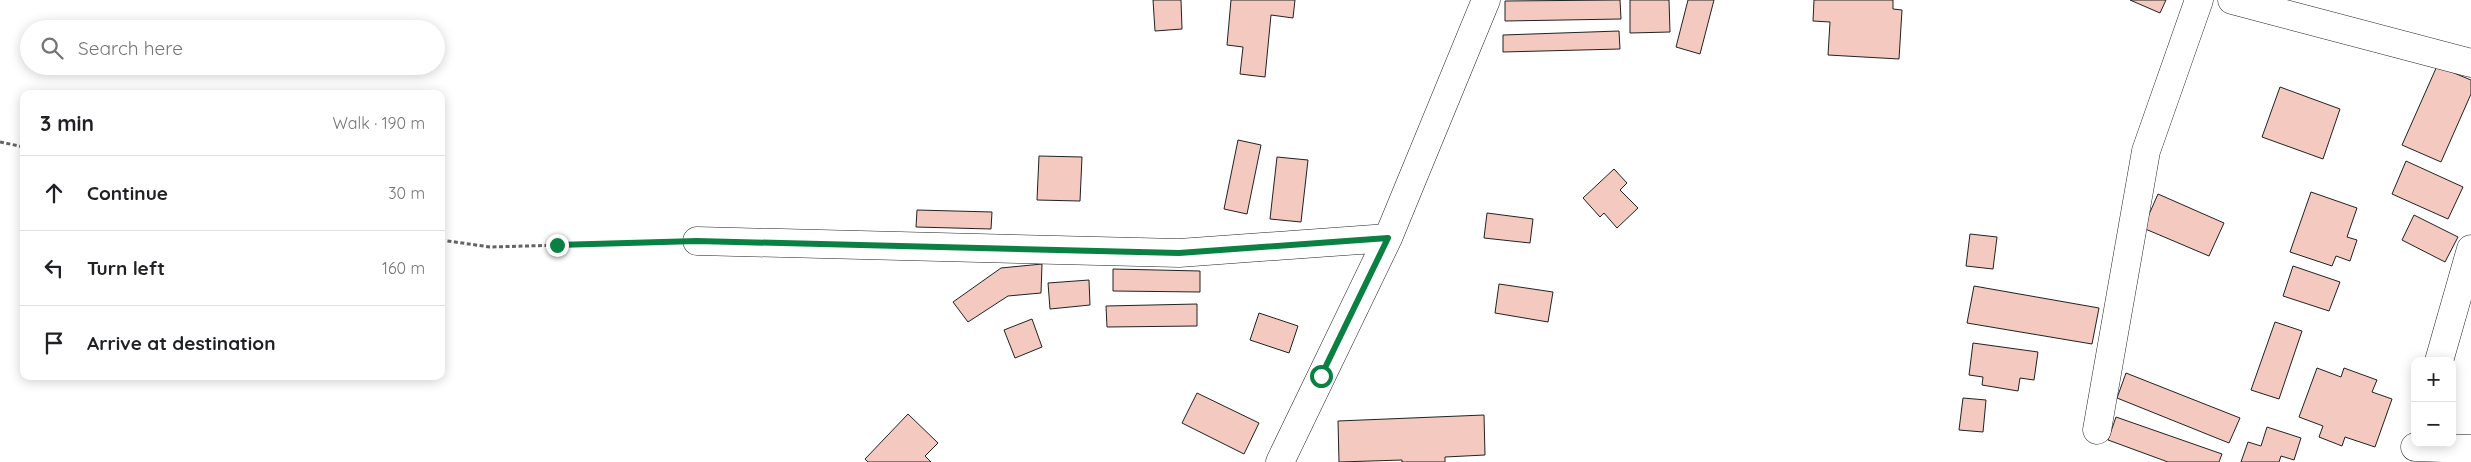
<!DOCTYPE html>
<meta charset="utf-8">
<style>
:root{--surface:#fff;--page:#f6f6f6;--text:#202124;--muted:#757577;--line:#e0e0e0}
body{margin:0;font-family:Quicksand,sans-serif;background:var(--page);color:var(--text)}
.controls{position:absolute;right:15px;bottom:15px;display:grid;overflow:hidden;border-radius:10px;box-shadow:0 2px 12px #0003}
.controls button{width:45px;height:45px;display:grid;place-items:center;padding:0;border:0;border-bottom:1px solid var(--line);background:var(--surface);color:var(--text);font:25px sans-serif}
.stop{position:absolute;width:15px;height:15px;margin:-11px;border:4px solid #0b8043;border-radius:50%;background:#fff}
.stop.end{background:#0b8043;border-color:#fff;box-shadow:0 1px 5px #0008}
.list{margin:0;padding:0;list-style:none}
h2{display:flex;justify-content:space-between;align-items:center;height:65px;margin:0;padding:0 20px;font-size:21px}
h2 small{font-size:16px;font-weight:400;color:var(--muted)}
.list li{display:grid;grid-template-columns:32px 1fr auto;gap:15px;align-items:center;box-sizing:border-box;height:75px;padding:0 20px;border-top:1px solid var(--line)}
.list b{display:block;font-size:19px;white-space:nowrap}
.list em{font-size:16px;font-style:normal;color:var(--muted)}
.icon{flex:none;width:28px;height:28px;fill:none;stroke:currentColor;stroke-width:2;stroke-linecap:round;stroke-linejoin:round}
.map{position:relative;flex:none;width:2471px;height:462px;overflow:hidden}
.search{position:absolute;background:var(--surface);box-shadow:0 2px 12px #0003;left:20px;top:20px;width:425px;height:55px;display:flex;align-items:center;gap:12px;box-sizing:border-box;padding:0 18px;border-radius:28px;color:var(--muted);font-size:19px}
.panel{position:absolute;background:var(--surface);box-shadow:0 2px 12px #0003;left:20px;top:90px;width:425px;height:290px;border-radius:10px}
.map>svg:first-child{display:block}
</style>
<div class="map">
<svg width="2471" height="462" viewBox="0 0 2471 462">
<rect width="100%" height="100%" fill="#fff"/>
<path fill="#f3c9c0" stroke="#222" d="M1153,0H1181L1182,29L1155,31Z
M1231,0H1295L1293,18L1271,15L1265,77L1240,74L1243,47L1227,45Z
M1620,0L1621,19L1505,21V1Z
M1630,0H1669L1670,32L1630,33Z
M1688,0H1714L1700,54L1676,47Z
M1814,0H1893V9L1902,10L1899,59L1828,55L1830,22L1813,21Z
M2130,0H2166L2160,13Z
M1619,31L1620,49L1503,52V35Z
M2437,66L2471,80V94L2441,162L2402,145Z
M2280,87L2340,109L2323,159L2262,137Z
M1238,140L1261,145L1247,214L1224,209Z
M1039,156L1082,157L1080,201L1037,200Z
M1277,157L1308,160L1301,222L1270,219Z
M2406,161L2463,187L2448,219L2392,194Z
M1614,169L1627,183L1620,190L1638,208L1617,228L1604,213L1600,217L1583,198Z
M2311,192L2357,208L2347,237L2357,240L2350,261L2336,256L2332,266L2290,252Z
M2158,194L2224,223L2209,256L2143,228Z
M917,210L992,212L991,229L916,227Z
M1487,213L1533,219L1530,243L1484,238Z
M2414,215L2458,237L2445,262L2402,240Z
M1970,234L1997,237L1993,269L1966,266Z
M1042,264L1041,293L1008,296L968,322L953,302L1001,268Z
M2293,266L2340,282L2329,311L2283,296Z
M1113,269L1200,271V292L1113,291Z
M1089,280L1090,305L1050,309L1048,283Z
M1499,284L1553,292L1548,322L1495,313Z
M1974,286L2099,308L2092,344L1967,323Z
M1197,304V326L1107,327L1106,306Z
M1259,313L1298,326L1289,353L1250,340Z
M1032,319L1042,347L1015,358L1004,330Z
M2275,322L2302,331L2279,399L2251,390Z
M1973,343L2038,352L2034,380L2020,378L2018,391L1982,385L1983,377L1969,375Z
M2317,368L2341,377L2344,368L2377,380L2372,392L2392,399L2375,447L2345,437L2342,446L2319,437L2323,426L2299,417Z
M2126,373L2240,418L2229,443L2117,398Z
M1197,393L1259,423L1244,454L1182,423Z
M1963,398L1986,400L1983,432L1959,430Z
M908,414L938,443L925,456L931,462H868L865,459Z
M1484,415L1485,455L1445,457V462H1402V460L1339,462L1338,421Z
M2116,417L2222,454L2219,462H2168L2108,440Z
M2267,427L2301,438L2294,460L2281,456L2279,462H2241L2248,442L2261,446Z"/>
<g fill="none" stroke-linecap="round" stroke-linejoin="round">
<g stroke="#222" stroke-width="29">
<path id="minor" d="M2232,0L2471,63
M697,241L1179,253L1388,238
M2439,361L2471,249
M2097,430L2146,151L2199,0
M2415,447L2471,449
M1280,462L1388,238L1486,0"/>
</g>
<path stroke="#646464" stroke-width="3" stroke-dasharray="4 2.5" stroke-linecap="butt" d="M0,142L24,147
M441,240L490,247L667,242"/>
<use href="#minor" stroke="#fff" stroke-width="28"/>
</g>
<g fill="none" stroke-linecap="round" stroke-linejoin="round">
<path stroke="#0b8043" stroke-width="6" d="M557,245L697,241L1179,253L1388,238L1321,376"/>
</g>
</svg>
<div class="controls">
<button>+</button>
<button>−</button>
</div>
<div class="stop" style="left:1321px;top:376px"></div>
<div class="stop end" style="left:557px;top:245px"></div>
<div class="search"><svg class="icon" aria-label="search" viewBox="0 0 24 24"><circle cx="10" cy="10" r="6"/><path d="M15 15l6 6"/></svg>Search here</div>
<section class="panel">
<h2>3 min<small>Walk · 190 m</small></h2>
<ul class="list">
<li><svg class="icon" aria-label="ahead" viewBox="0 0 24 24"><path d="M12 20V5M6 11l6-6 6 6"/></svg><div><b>Continue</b></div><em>30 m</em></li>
<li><svg class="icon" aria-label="left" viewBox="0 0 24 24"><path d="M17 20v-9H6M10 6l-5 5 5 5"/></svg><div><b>Turn left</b></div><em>160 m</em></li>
<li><svg class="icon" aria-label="arrive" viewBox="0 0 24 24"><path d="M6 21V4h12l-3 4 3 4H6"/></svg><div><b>Arrive at destination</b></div></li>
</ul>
</section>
</div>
